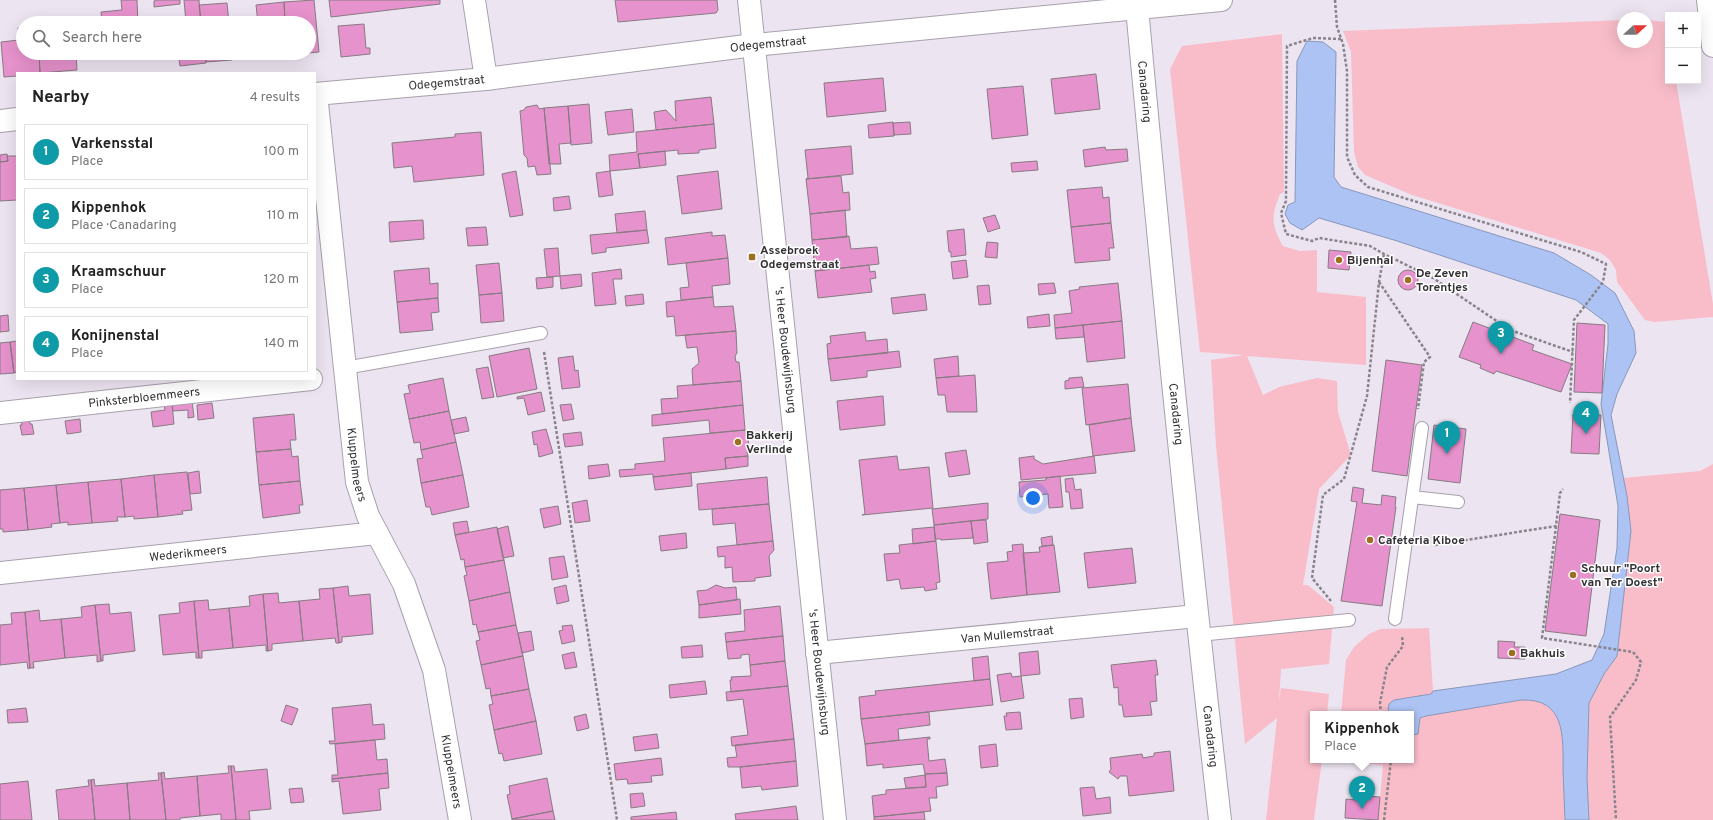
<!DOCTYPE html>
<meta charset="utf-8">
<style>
:root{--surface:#fff;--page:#f6f6f6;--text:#222;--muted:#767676;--line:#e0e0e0;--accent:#111827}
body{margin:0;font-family:Overpass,sans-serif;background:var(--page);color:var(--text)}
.controls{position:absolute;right:12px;top:12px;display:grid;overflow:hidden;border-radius:0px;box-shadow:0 4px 16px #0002}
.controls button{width:36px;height:36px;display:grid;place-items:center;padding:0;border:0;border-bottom:1px solid var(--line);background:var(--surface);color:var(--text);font:20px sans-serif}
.compass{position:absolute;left:1617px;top:12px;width:36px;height:36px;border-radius:50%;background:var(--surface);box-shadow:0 4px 16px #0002;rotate:69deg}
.you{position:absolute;left:1033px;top:498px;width:14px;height:14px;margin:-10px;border:3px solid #fff;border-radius:50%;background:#1a73e8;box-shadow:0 0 0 6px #1a73e833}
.badge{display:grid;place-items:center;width:26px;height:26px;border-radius:50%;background:var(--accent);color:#fff;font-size:13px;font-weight:700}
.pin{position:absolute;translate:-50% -33px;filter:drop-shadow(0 1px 2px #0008)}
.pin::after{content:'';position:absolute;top:21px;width:14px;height:12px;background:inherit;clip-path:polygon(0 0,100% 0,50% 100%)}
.popup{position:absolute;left:1310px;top:711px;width:104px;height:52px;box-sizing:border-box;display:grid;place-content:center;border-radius:0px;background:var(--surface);filter:drop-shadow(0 1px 3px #0005);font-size:13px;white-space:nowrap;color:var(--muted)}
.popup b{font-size:15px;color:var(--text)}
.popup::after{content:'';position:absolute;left:50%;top:100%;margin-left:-8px;border:8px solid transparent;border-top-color:var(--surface)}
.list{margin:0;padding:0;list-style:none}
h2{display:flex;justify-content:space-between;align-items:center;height:52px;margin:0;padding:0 16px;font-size:17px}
h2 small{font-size:13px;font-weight:400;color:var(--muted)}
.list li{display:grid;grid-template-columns:26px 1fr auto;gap:12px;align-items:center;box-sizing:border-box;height:56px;margin:0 8px 8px;padding:0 8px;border:1px solid var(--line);border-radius:0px}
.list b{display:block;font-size:15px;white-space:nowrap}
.list p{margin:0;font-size:13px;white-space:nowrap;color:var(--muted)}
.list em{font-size:13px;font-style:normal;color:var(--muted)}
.icon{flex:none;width:22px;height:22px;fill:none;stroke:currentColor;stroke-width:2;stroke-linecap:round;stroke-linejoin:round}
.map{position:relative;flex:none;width:1713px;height:820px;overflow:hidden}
.search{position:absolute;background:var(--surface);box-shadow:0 4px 16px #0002;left:16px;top:16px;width:300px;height:44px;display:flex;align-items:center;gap:10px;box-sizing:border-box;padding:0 14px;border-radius:22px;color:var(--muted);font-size:15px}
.panel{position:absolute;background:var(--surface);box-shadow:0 4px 16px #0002;left:16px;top:72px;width:300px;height:308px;border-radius:0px}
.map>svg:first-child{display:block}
</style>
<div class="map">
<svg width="1713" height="820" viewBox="0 0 1713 820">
<rect width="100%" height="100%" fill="#ece4f0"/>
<path fill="#f9bdca" d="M1623,20V42H1647V20L1667,22L1668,81H1676L1713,304V317L1654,322L1645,320L1617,282L1616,270L1610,260L1601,253L1412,195L1365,175L1358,167L1354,152L1351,52L1343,31Z
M1282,34L1284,192L1280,194C1271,216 1271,225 1283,246L1300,251L1317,250V292L1366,297V365L1247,356L1263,395L1279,387L1317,378L1337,381L1338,412L1351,455L1319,489L1303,585H1308L1334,607L1329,664L1281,669L1279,701L1281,688L1329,694L1327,714H1313V760H1322L1314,820H1266L1277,718L1245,744L1216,446L1211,360L1244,355L1200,352L1170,69L1182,46Z
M1713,464V820H1589L1587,778L1589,703L1604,674L1617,656L1631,531L1623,478L1700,471Z
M1429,628L1433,691L1431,694L1394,700L1388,709L1390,714H1341L1346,660L1354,647L1369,634L1380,629Z
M1521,700C1565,698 1563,734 1564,767C1564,785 1564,802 1565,820H1378L1383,765L1336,761L1411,760V735H1414L1419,729L1420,718L1426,716Z"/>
<path fill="#acc3f4" stroke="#8897bb" d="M1307,41L1323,42L1336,52L1334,177L1341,187L1554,253L1591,275L1615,293L1634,331L1636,353L1617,394L1611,415L1627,496L1631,531L1617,656L1604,674L1589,703L1587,778L1589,820H1565C1564,803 1564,787 1563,770C1563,737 1566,698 1521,700L1426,716L1420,718L1418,734L1411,735V714H1390L1388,709L1389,704L1394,700L1431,694L1433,691L1556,674L1592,660L1604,634L1617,548L1618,506L1601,404L1608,344V324L1576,300L1394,240L1319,218L1302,230L1290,223L1285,214L1288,205L1295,202L1297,61Z"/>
<path fill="#e692cc" stroke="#877b83" d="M121,0H137L138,23H102L101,12L122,10Z
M156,0H180V4L154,7V1Z
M184,0H199L201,23H186Z
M314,0L319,52L288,55V53H309V23H285L284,2Z
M329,0H440V4L331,17Z
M615,0H717L718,10L716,13L618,22Z
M284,2L285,23H258L256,5Z
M227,3L229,23H201L199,5Z
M364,24L366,48H370V54L341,57L338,26Z
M23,27V53H39L40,73H17V76L4,77L1,42L19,40L18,28Z
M39,53H76L77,70L40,73Z
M178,53H205L206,63L180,66Z
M205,53H232V60L206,62Z
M261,53H288V55L261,58Z
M1096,74L1100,109L1055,114L1051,79Z
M883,78L886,111L827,117L824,83Z
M1023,86L1028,135L992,139L987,89Z
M711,97L714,124L656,130L654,112L666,110L676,121L675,101Z
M589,104L592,143L571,145L568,106Z
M537,105L539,109L544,108L551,174L537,175L535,166L528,167L527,158L524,155L520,111L524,110L526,107Z
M568,106L571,143L559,144L561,164H549L544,108Z
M632,109L634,132L608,135L605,112Z
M893,122L894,136L869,138L868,125Z
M910,122L911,134L894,135L893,123Z
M714,124L716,148L699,150V153L678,154V150L638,154L640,168L610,171L609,155L637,152L636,132Z
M481,132L484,175L414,182L412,166L394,168L392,143L455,137V134Z
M851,146L853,174L806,179L808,178L805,150Z
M1105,147L1106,150L1127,149L1128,161L1085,167L1083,150Z
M665,151L666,165L640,168L638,154Z
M7,154L8,161L0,162V155Z
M7,156H17V200L0,201V162L8,161Z
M1037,161L1038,170L1012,172L1011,163Z
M516,171L523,215L510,217L502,174Z
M610,171L613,195L599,197L596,173Z
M718,171L722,209L682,214L677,176Z
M841,176L843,193L849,192L850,210L810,214L806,179Z
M1102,187L1103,198L1109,197L1111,223L1071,227L1067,190Z
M569,196L571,209L554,211L553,198Z
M845,210L847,237L812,240L810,214Z
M645,211L647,230L617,233L615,214Z
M995,215L1000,228L988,232L983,218Z
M423,220L424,239L390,242L389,222Z
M1111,223L1114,248H1109L1110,260L1075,263L1071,227Z
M486,227L488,245L468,246L466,228Z
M964,229L966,255L951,257V252H949L947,231Z
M647,230L649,243L606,248V252L592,254L590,235Z
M712,232V236L725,235L728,258L668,265L665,238Z
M849,236L851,249L877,247L879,264L815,271L812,240Z
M987,242L998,243L997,258L985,257Z
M558,248L560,276L547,277L544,249Z
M1329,250L1351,252L1349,270L1328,268Z
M728,258L730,284L712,286L713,297L681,300L680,288L689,287L686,263Z
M966,260L968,277L953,279L951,262Z
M499,263L502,293L479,295L476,265Z
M869,265L870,272L875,271L876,278L870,279L872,292L818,298L815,271Z
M429,268L430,284L438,283V298L397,302L394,271Z
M621,269L622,279H613L616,304L595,306L592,273Z
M1398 280a10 10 0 1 1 20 0a10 10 0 1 1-20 0Z
M581,274L582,286L561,289L560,276Z
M553,277V287L537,289L536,278Z
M1054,283L1056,293L1039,295L1038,284Z
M1118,283L1122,321L1055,328L1054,315L1072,313L1069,291L1080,289L1079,287Z
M989,285L991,304L979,305L977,286Z
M502,293L504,321L481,323L479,295Z
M643,294L644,304L626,306L625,296Z
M925,294L927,310L893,314L891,298Z
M713,297L714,307L733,306L736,331L676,336L674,316L667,317L666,302Z
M438,298L439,312L431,313L433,330L400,333L397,302Z
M1049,314L1050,326L1028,328L1027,317Z
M8,315L9,331L0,332V316Z
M1122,321L1125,358L1087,362L1083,325Z
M1473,322L1534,345L1532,350L1572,364L1561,392L1496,371L1494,374L1480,368L1481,365L1459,357Z
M1577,323L1605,325L1602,393L1574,392Z
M1083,325L1084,337L1056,339L1055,328Z
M736,331L737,353L735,356L736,362H739L741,381L693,385L692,369L699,363L697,347L687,348L685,335Z
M865,332L866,341L887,339L888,353L828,359L827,344L831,343L830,336Z
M17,341V372L14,373L10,342Z
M10,342L14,373L0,374V343Z
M529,348L537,389L497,397L489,356Z
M899,351L901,367L867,371V377L831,381L828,359Z
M573,356L575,371L578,370L580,387L562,389L558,358Z
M958,356L959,376L936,378L934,359Z
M1386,360L1422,365L1407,476L1372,471Z
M488,367L494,397L482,399L476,369Z
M975,375L977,412H947L945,395H938L936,378Z
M1082,377L1084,387L1065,389V381L1069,380V378Z
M443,378L449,411L409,419L404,394L410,393L408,385Z
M741,381L743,405L662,414L661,399L678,398L677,386Z
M1128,384L1131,418L1086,425L1082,388Z
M541,392L545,411L528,415L524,398L517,399V397Z
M883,396L885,425L840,430L837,401Z
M192,401L194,417L188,418V410L173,411L172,404Z
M212,403L214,418L198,420L197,405Z
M164,404H172L174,424L153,427L151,412L165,410Z
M571,404L574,419L563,421L560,405Z
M743,405L745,430L710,433L709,420L652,426V415Z
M449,411L456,442L421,450L420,442L414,443L409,419Z
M294,414L296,440H290L291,449L256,452L253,418Z
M1573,414L1601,415L1599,454L1571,453Z
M466,417L469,431L454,434L451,420Z
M1131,418L1135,451L1093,456L1089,425Z
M21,419H29L30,424H32L34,434L22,435L20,425H22Z
M80,419L81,432L67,434L65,421Z
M1434,425L1466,429L1460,483L1428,479Z
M546,429L553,453L539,457L537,444L534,445L532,432Z
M745,430L746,436H748L749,452H747L748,456L725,458L726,469L653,477V474L620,477L619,470L635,469V464L665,461L663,438Z
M581,432L583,445L565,447L563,434Z
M456,442L463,475L421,483L417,459L423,458L421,450Z
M291,449L292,457L298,456L300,481L259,485L256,452Z
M966,450L970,474L949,477L945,453Z
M748,456V466L726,469L725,458Z
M897,456L899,470L929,467L933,508L862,515L865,514L859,460Z
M1034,456V459L1043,464L1094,456L1096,473L1021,480L1019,458Z
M608,464L610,476L589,479L588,466Z
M199,471L201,493L190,494L188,473Z
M187,472L192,510L182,511L183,514L158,517L154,475Z
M691,473L692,486L655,490L653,477Z
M154,475L158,517L134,519V516L125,517L121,479Z
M463,475L469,507L432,515L430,507H426L421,483Z
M1060,476L1063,507L1049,508L1048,494L1020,497L1019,482L1046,480V478Z
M767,477L769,504L699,510L697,484Z
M1073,478L1075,490L1081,489L1083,508L1071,509L1069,492H1066L1065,479Z
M121,479L125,517H117L118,521L92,523L88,482Z
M300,481L303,505H299L300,513L263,518L259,485Z
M88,482L92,523L68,525V522L60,523L56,485Z
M56,485L60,523L51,524L52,527L28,530L24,488Z
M1353,487L1364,489L1362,503L1381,505L1382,495L1396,497L1395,507H1396L1382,606L1341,601L1357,502L1351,501Z
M24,488L28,530L3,532V529H0V490Z
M587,500L590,521L575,523L572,503Z
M988,503V519L934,525L932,509Z
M769,504L773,541L737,545L735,523L713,525L712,509Z
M558,506L561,524L544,528L540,509Z
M1560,514L1600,520L1586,636L1545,631Z
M986,520L988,542L974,544L971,521Z
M467,521L469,532L455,535L453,523Z
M971,521L973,538L941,540V539H935L934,525Z
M508,526L514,556L503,558L497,529Z
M497,527L504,560L465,567L464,559L461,560L455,535Z
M934,527L936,541L913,544L912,529Z
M686,533L687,548L661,551L659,536Z
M1052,536L1053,545L1042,546L1041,538Z
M773,541L774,550L769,556L771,576L755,578V581L733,582L732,567L725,568V556L718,557L717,547Z
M936,541L940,582L936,583L937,589L925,591L924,587L901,589L899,579L887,581L884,554L900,553L899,545Z
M1023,544L1027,595L991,599L987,563L1008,561L1007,552L1013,551L1012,545Z
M1053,545H1054L1060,592L1027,595L1023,553L1040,552L1039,547Z
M1132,548L1136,583L1088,588L1084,553Z
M564,556L568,577L552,580L549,558Z
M504,560L510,592L469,601L464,576L467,575L465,567Z
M566,585L569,601L557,604L554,588Z
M716,585L725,588L736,587L737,600L699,605L697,591L707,590Z
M348,586L349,596L370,594L373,634L342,637V642L339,643L333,588Z
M333,588L339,643H336L335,638L303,641L299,601L320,599L319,589Z
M510,592L516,625L478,632L476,624L473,625L469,601Z
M278,593L279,603L299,601L303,641L272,644V650L268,651L263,594Z
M263,594L268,651H266V645L233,648L229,608L250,606L249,596Z
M740,599L741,614L699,618V605Z
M208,600L209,610L229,608L233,648L202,651V658H199L194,601Z
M194,601L199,658H196V652L163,655L159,615L180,613L179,603Z
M109,604L110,614L131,612L135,651L103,655V661H101L95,605Z
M95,605L101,661L97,662V655L65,658L61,619L82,617L81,607Z
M780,606L783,636L726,642L725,633L745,631L744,610Z
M39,610L40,621L61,619L65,658L33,662L34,668H30L25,612Z
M25,612L30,668L28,669L27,662L0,665V625L12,624L11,613Z
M516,625L523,656L481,665L476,641L480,640L478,632Z
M572,625L575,641L562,644L559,631L563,630L562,626Z
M531,631L534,650L522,653L518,633Z
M783,636L785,661L750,665L749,654L741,655V658L728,659L726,642Z
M1498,641L1515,642L1514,647H1525V659L1498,658Z
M702,645L703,657L682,658L681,647Z
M1038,651L1040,674L1021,676L1019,653Z
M574,652L577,667L565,669L562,655Z
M523,656L529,689L491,696L490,688L486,689L481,665Z
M988,656L990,679L974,681L972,658Z
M1156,660L1158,675H1155L1157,701L1150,702L1152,715L1124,717L1122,705H1119L1118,687L1114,688L1111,665Z
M785,661L788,686L731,692L730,680H732L731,677L751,676L750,665Z
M1011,673L1012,677L1021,676L1024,698L1001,702L997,675Z
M990,679L993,705L861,719L859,697L876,695L875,691Z
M705,681L707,694L670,698L669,685Z
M788,686L794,739L732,746L731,737L748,735L743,699L727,701L726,692Z
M529,689L536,721L494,730L489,705L493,704L491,696Z
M1082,698L1084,717L1071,719L1069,699Z
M371,704L373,725L384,724L385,739L330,744L329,741H335L332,708Z
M286,705L298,709L292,725L281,721Z
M26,708L28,722L8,723L7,710Z
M929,712L930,725L898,729L899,740L865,744L861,719Z
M1020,712L1022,729L1006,730L1004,716H1007L1006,713Z
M586,714L589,728L577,731L574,717Z
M536,721L542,754L504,761L502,753L499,754L494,730Z
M657,734L659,748L635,751L633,737Z
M930,737V739H927L929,761L945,759L947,773L925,774L923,764L883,768V764L867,766L865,744Z
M794,739L796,761L740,767H728L727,758L737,757L735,745Z
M375,740L377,760L387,759L388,773L332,779V775H338L335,744Z
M996,744L998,766L981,768L979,746Z
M1170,751L1174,791L1129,796L1127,776H1120L1118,779L1109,772L1111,769L1110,758L1142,754L1143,758L1154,756V753Z
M661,758L663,775L651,776L652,782L628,784L627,779L616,780L614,764Z
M796,761L798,786L762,790L761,786L742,788L740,767Z
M228,766H231L236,820H221V814L200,816L197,776L229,773Z
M231,766H234L235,772L267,769L271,809L249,811L250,820H236Z
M164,772L165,779L197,776L200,816L180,818V820H166L161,773Z
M158,773H161L166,820H130L127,783L159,780Z
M388,773L389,788L379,789L381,810L343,814L339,781L332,782V779Z
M947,773L948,785L936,787L937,798H929L931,811L874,817L872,796L886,794V790L926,787L925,774Z
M925,775L926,787L906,788L904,778Z
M547,778L553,811L512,819L507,795L510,794L509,786Z
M94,779L95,786L127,783L130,820H95L91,780Z
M88,780H91L95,820H59L56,790L89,786Z
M28,781L32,820H0V784Z
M1094,787L1096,799L1110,797L1111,813L1083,816L1080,788Z
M302,788L304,802L291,803L289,789Z
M643,793L645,806L631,808L630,794Z
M1357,795L1380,797L1378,820L1345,818L1346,799L1357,800Z
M796,806L798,820H736L735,814Z
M553,811L555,820H512V819Z
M676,812L677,820H631V817Z
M924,812L925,820H874V817Z"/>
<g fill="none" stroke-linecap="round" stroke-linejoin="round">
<g stroke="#a8a0ac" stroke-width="14">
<path id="service" d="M345,368L541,333
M1412,497L1458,502
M1395,619L1422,428
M1199,635L1349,620"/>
</g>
<g stroke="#a8a0ac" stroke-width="24">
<g id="minor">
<path d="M474,0L486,79"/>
<path id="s1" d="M749,0L835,820"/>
<path d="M1708,0L1713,46"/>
<path id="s2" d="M1137,8C1162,279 1189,550 1220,820"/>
<path id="s3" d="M315,94L486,79L754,45L1221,0"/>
<path id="s4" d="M316,94L357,482L368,516L404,584L434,670L460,820"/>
<path d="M0,121L17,119"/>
<path id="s5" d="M0,413L311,379"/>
<path id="s6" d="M0,573L377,533"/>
<path id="s7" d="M817,653L1197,616"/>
</g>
</g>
<path stroke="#89848b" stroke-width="2.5" stroke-dasharray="3 2" stroke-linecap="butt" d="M1335,0L1337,27L1343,44L1347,71V157L1355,175L1368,187L1581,252L1606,264L1603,282L1574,320L1570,403
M1341,39L1313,38L1287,46L1286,201L1281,213L1286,234L1312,241L1319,238L1370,246L1384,254L1433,278L1510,330L1573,352
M1379,282L1430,357L1424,362L1418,409
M544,352L617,820
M1556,526L1542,638L1633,652L1641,662L1636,680L1610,717L1616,820
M1435,545L1556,526L1560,493L1563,489
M1331,601L1312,578L1323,495L1344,479L1367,396L1379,282L1384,254
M1381,714L1380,703L1387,667L1403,646L1402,636
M1384,820L1391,760"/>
<use href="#service" stroke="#fff" stroke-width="12"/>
<use href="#minor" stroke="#fff" stroke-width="22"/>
</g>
<g fill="#9d7021" stroke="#fff" stroke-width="1.5">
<rect x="748" y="253" width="8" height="8" rx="2"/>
<circle cx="1339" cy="260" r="4"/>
<circle cx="1408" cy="280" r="4"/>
<circle cx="738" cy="442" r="4"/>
<circle cx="1370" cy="540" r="4"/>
<circle cx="1573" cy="575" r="4"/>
<circle cx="1512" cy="653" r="4"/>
</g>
<g text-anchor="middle" stroke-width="3" stroke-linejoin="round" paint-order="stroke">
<g font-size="12" fill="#343135" stroke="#fff">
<text dy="4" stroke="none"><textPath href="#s3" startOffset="456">Odegemstraat</textPath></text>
<text dy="4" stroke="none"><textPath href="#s3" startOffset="132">Odegemstraat</textPath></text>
<text dy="4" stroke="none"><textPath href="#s2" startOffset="84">Canadaring</textPath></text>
<text dy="4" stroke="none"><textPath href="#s1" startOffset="352">'s Heer Boudewijnsburg</textPath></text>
<text dy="4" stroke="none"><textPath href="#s5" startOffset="145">Pinksterbloemmeers</textPath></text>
<text dy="4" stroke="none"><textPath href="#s2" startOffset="408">Canadaring</textPath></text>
<text dy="4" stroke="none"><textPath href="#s4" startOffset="373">Kluppelmeers</textPath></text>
<text dy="4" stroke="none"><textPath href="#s6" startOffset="189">Wederikmeers</textPath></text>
<text dy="4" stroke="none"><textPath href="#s7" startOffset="191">Van Mullemstraat</textPath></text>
<text dy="4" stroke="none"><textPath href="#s1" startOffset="676">'s Heer Boudewijnsburg</textPath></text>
<text dy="4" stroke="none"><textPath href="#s2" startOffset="732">Canadaring</textPath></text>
<text dy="4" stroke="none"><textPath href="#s4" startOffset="697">Kluppelmeers</textPath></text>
</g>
<g font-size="12" font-weight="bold" fill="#343135" stroke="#fff" text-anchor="start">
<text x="760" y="254">Assebroek<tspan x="760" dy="14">Odegemstraat</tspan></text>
<text x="1347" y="264">Bijenhal</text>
<text x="1416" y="277">De Zeven<tspan x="1416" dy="14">Torentjes</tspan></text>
<text x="746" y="439">Bakkerij<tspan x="746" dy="14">Verlinde</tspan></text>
<text x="1378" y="544">Cafeteria Kiboe</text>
<text x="1581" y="572">Schuur "Poort<tspan x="1581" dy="14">van Ter Doest"</tspan></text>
<text x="1520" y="657">Bakhuis</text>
</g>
</g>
</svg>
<div class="controls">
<button>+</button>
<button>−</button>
</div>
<svg class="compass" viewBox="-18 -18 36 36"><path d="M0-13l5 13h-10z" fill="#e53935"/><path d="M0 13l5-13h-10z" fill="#767676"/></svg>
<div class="you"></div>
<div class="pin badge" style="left:1447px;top:454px;background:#0f9aa8">1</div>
<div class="pin badge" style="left:1362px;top:809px;background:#0f9aa8">2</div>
<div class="popup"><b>Kippenhok</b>Place</div>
<div class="pin badge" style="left:1501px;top:354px;background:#0f9aa8">3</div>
<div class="pin badge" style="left:1586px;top:434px;background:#0f9aa8">4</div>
<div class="search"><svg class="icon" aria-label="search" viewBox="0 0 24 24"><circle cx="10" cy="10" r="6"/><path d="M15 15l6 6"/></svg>Search here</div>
<section class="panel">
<h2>Nearby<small>4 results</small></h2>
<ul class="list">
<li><span class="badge" style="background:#0f9aa8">1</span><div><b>Varkensstal</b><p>Place</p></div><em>100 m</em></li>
<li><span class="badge" style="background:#0f9aa8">2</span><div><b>Kippenhok</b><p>Place · Canadaring</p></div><em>110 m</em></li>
<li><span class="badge" style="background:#0f9aa8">3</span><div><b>Kraamschuur</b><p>Place</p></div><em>120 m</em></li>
<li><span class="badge" style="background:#0f9aa8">4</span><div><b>Konijnenstal</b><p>Place</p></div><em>140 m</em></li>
</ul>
</section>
</div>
